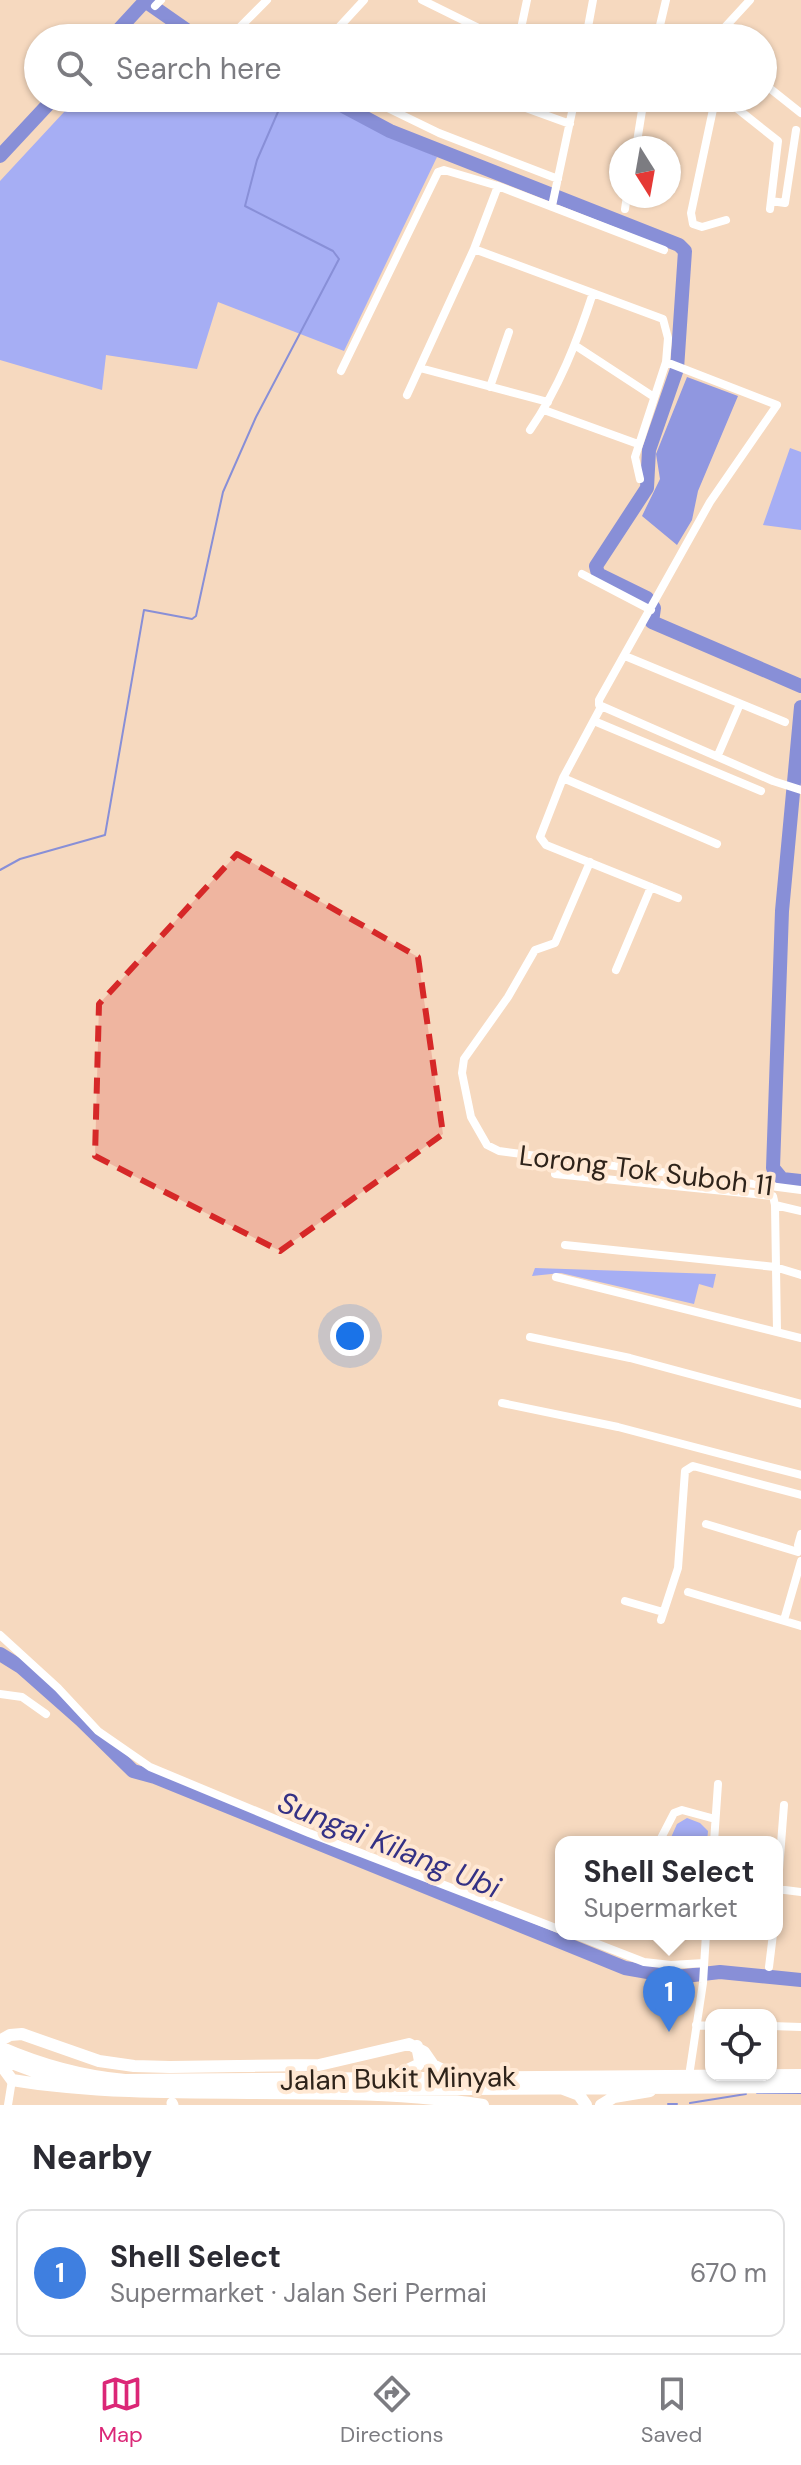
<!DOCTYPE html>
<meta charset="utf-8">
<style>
:root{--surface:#fff;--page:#f7f7f7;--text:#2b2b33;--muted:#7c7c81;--line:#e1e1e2;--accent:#db2777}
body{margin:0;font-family:"DM Sans",sans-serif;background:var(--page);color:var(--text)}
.controls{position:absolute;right:24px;bottom:24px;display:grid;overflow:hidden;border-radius:16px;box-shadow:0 2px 6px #0004}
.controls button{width:72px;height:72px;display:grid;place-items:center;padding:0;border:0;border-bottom:2px solid var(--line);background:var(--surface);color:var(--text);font:40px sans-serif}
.compass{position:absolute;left:609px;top:136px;width:72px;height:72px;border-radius:50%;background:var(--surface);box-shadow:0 2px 6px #0004;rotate:169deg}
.you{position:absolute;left:350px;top:1336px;width:28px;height:28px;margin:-20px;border:6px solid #fff;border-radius:50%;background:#1a73e8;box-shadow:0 0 0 12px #1a73e833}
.badge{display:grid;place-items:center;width:52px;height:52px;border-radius:50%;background:var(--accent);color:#fff;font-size:26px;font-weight:700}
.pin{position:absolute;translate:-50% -66px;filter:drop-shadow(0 2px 4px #0008)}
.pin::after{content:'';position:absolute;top:42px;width:28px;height:24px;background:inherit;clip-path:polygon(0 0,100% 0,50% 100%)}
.popup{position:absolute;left:555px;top:1836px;width:228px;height:104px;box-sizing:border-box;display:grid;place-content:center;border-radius:16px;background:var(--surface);filter:drop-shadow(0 2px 6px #0005);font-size:26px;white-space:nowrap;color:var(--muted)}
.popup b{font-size:30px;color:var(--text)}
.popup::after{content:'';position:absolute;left:50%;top:100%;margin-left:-16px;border:16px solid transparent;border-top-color:var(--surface)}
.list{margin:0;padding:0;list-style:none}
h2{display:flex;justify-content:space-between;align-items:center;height:104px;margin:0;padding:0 32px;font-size:34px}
h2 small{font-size:26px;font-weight:400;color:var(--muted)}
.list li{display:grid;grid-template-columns:52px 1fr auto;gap:24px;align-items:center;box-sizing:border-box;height:128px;margin:0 16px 16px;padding:0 16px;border:2px solid var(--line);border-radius:16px}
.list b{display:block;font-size:30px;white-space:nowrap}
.list p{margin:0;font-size:26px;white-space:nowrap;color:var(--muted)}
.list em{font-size:26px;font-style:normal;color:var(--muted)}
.icon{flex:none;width:44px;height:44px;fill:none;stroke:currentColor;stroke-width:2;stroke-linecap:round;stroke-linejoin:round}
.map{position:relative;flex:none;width:801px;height:2105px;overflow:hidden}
.search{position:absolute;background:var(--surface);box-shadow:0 2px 6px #0004;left:24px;right:24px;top:24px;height:88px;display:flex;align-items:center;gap:20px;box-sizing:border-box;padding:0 28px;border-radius:44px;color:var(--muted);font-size:30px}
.sheet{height:248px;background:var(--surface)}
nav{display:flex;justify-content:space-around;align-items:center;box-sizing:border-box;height:112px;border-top:2px solid var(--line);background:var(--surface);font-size:22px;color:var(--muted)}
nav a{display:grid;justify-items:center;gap:4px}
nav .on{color:var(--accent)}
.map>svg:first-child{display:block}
</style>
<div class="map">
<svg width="801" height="2105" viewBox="0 0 801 2105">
<rect width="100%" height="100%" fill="#f6d9bf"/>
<path fill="#a6aef4" d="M77,98H314L437,157L344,351L218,302L197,369L106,355L102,390L0,360V181Z
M790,448L801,452V530L763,525Z
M535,1268L716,1274L713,1288L699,1284L694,1304L561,1273L532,1276Z
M687,1818L700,1823L708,1831L707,1842H669L677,1824Z"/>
<path fill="#9097e0" d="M687,377L738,396L698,491L692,520L677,545L642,516L660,479L656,454Z"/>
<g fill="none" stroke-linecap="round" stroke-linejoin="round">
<path stroke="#888fd7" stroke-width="2" d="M0,870L20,859L105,835L144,610L192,619L196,616L223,492L256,417L339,259L333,251L245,206L257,160L284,98
M757,2093H801
M690,2103L746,2094
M668,2104H677"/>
<path stroke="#888fd7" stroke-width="14" d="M145,1L188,31L203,38
M111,38L146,0
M328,98L390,131L679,245L685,251L677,369L649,450L647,488L596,566L598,574L647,598L654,608L652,622L801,686
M0,156L54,98
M801,707L782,911L773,1168L782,1179L801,1181
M0,1654L21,1667L81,1720L133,1771L155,1777L625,1968L676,1977L720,1972L801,1980"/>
<path stroke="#fff" stroke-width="8" d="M422,0L499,38
M155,6L161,0
M337,29L357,38
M237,30L267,0
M329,38L364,0
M519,38L527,0
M586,38L593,0
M657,38L666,0
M715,38L750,0
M763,83L801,113
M367,98L439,133L558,179
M498,98L570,124
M706,98L729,102L778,141L770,209
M715,100L691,213L693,224L702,227L726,220
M636,148L644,98
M771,201L785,203L796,130
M552,206L575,98
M625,209L627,196
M474,249L663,319L668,338L666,362L635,457L640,479
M576,346L654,397
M666,362L777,405L710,502L599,700V705L773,781L801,790
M420,368L548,402
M341,371L438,172L444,170L498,186L664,250
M490,387L509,332
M407,395L474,249L498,186
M544,410L638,444
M530,430C559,388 577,342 593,293
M582,574L651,610
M625,656L785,722
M601,707L563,778L540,837L546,845L678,898
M594,721L761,791
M718,755L740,704
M563,778L717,844
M590,862L555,943L535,950L508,997L464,1059L462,1073L471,1117L487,1145L499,1151L801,1190
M616,970L651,887
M555,1174L773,1196L775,1205L777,1331
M775,1205L801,1211
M565,1245L775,1267L801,1275
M556,1277L801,1338
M530,1337L630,1358L801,1404
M502,1403L618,1427L801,1475
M706,1524L798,1552
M800,1550L798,1545L801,1534
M688,1592L801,1626
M625,1601L663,1612
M661,1620L678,1568L685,1471L693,1466L801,1495
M784,1620L801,1561
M0,1635L58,1688L98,1731L150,1767L309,1833L561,1930
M0,1694L22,1697L46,1714
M659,1842L674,1813L682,1810L715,1819
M714,1842L718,1784
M777,1889L801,1892
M777,1896L784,1805
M572,1934L644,1962L671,1965L704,1963
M769,1967L773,1934
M696,2025L711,2026
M771,2026L801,2027
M689,2076L703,1983L706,1934
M8,2105L12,2080"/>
<path stroke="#fff" stroke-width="11" d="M172,2103L173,2105"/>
<path stroke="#fff" stroke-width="12" d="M0,2047C41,2065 80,2076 125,2080L801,2075
M0,2050L1,2040L10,2035L22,2034L99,2061L134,2066L170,2067L319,2065L409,2044L424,2052L433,2065L455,2076
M0,2055L4,2069L12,2080C165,2105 327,2081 483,2105
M0,2058C40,2076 81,2086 125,2091L801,2087
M399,2074L418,2065L420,2061L417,2046
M563,2089L579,2095L586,2105
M601,2105L614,2097L650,2091"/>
</g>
<path fill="#d62828" fill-opacity="0.2" stroke="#d62828" stroke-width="6" stroke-dasharray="16 10" stroke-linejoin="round" d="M237,854L418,957L443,1134L280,1251L95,1156L99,1004Z"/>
<g text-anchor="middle" stroke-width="8" stroke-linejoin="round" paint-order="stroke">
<g font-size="28" fill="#2e231a" stroke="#ffe8d3">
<text transform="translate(646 1170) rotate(7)" y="10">Lorong Tok Suboh 11</text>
<text transform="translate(398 2078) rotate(-1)" y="10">Jalan Bukit Minyak</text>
</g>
<g font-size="30" font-style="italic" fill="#343185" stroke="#ffe8d3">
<text transform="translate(389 1845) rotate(22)" y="10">Sungai Kilang Ubi</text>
</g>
</g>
</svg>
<div class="controls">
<button><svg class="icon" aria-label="locate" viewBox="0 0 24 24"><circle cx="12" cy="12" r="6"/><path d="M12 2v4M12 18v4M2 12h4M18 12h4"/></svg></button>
</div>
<svg class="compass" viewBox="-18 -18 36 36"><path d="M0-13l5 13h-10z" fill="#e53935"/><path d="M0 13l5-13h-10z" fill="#7c7c81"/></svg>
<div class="you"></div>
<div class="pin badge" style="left:669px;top:2032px;background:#3f7fe0">1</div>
<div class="popup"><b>Shell Select</b>Supermarket</div>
<div class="search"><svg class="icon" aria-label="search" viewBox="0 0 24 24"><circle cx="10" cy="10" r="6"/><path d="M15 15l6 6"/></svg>Search here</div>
</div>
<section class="sheet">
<h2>Nearby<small></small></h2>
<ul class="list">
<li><span class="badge" style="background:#3f7fe0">1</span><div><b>Shell Select</b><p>Supermarket · Jalan Seri Permai</p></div><em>670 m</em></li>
</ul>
</section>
<nav>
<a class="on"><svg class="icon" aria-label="map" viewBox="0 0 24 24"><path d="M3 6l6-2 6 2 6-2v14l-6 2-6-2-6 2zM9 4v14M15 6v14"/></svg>Map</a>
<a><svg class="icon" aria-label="directions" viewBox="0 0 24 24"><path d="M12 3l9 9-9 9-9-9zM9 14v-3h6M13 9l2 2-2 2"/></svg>Directions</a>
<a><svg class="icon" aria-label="saved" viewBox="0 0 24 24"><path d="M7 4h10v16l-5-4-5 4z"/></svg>Saved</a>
</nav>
